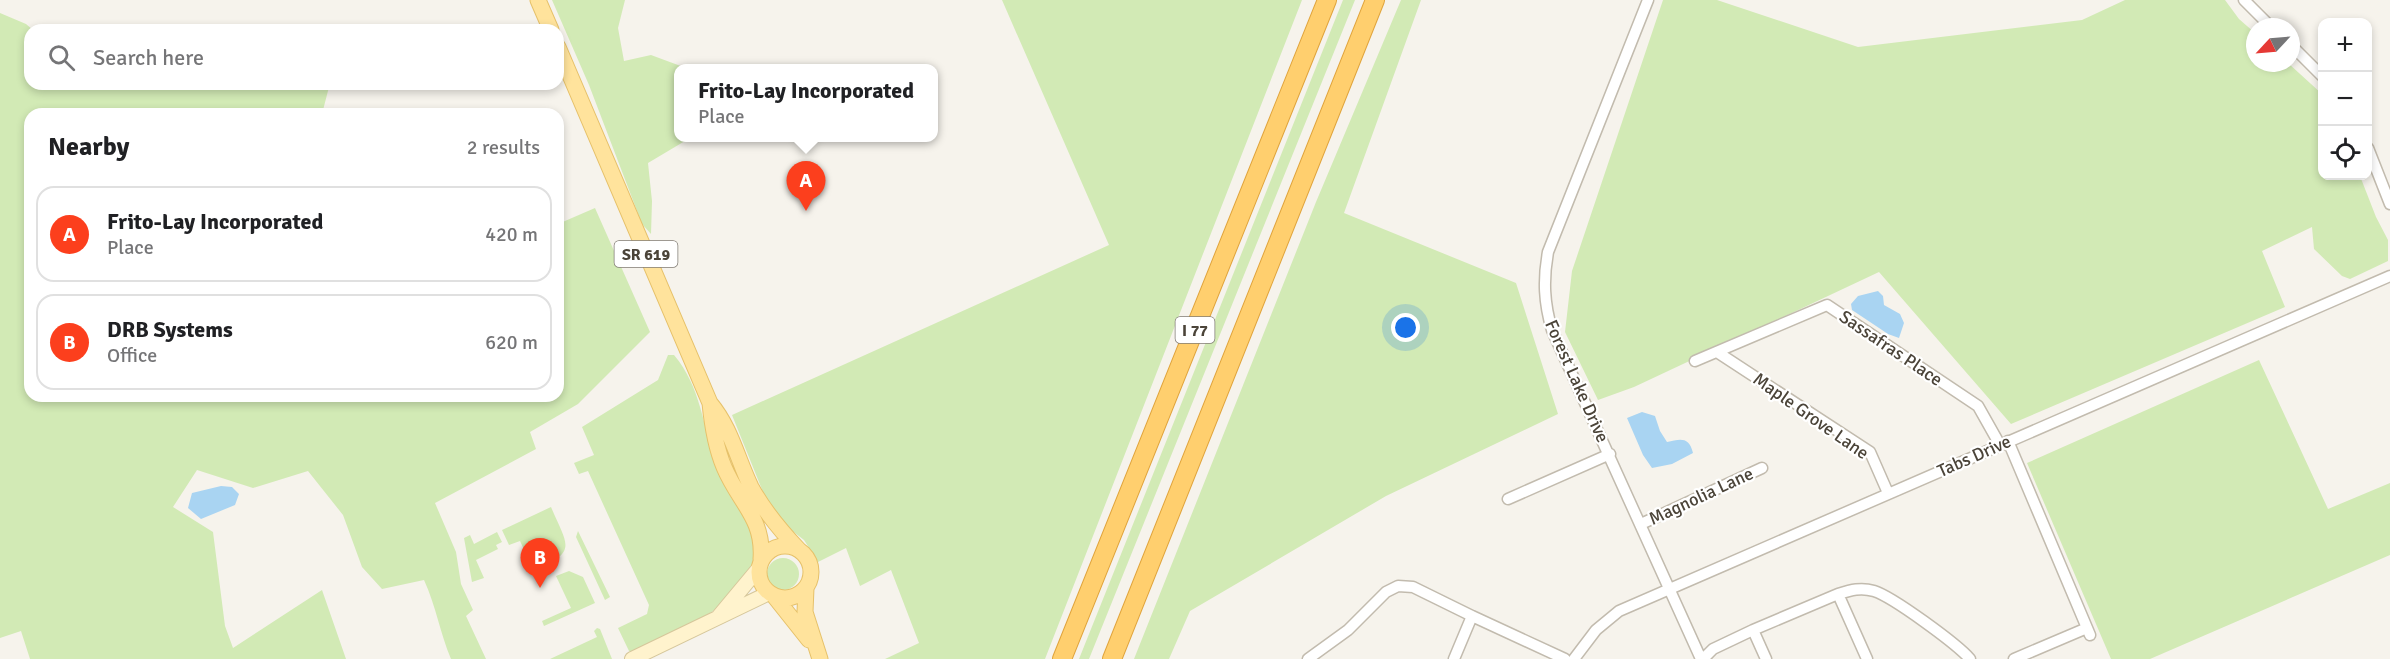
<!DOCTYPE html>
<meta charset="utf-8">
<style>
:root{--surface:#fff;--page:#f6f6f6;--text:#202124;--muted:#757577;--line:#e0e0e0;--accent:#fc3f1d}
body{margin:0;font-family:Signika,sans-serif;background:var(--page);color:var(--text)}
.controls{position:absolute;right:18px;top:18px;display:grid;overflow:hidden;border-radius:12px;box-shadow:0 3px 9px #0003}
.controls button{width:54px;height:54px;display:grid;place-items:center;padding:0;border:0;border-bottom:2px solid var(--line);background:var(--surface);color:var(--text);font:30px sans-serif}
.compass{position:absolute;left:2246px;top:18px;width:54px;height:54px;border-radius:50%;background:var(--surface);box-shadow:0 3px 9px #0003;rotate:244deg}
.you{position:absolute;left:1406px;top:328px;width:21px;height:21px;margin:-15px;border:4px solid #fff;border-radius:50%;background:#1a73e8;box-shadow:0 0 0 9px #1a73e833}
.badge{display:grid;place-items:center;width:39px;height:39px;border-radius:50%;background:var(--accent);color:#fff;font-size:20px;font-weight:700}
.pin{position:absolute;translate:-50% -50px;filter:drop-shadow(0 2px 3px #0008)}
.pin::after{content:'';position:absolute;top:32px;width:21px;height:18px;background:inherit;clip-path:polygon(0 0,100% 0,50% 100%)}
.popup{position:absolute;left:674px;top:64px;width:264px;height:78px;box-sizing:border-box;display:grid;place-content:center;border-radius:12px;background:var(--surface);filter:drop-shadow(0 2px 4px #0005);font-size:20px;white-space:nowrap;color:var(--muted)}
.popup b{font-size:22px;color:var(--text)}
.popup::after{content:'';position:absolute;left:50%;top:100%;margin-left:-12px;border:12px solid transparent;border-top-color:var(--surface)}
.list{margin:0;padding:0;list-style:none}
h2{display:flex;justify-content:space-between;align-items:center;height:78px;margin:0;padding:0 24px;font-size:26px}
h2 small{font-size:20px;font-weight:400;color:var(--muted)}
.list li{display:grid;grid-template-columns:39px 1fr auto;gap:18px;align-items:center;box-sizing:border-box;height:96px;margin:0 12px 12px;padding:0 12px;border:2px solid var(--line);border-radius:18px}
.list b{display:block;font-size:22px;white-space:nowrap}
.list p{margin:0;font-size:20px;white-space:nowrap;color:var(--muted)}
.list em{font-size:20px;font-style:normal;color:var(--muted)}
.icon{flex:none;width:33px;height:33px;fill:none;stroke:currentColor;stroke-width:2;stroke-linecap:round;stroke-linejoin:round}
.map{position:relative;flex:none;width:2390px;height:659px;overflow:hidden}
.search{position:absolute;background:var(--surface);box-shadow:0 3px 9px #0003;left:24px;top:24px;width:540px;height:66px;display:flex;align-items:center;gap:15px;box-sizing:border-box;padding:0 21px;border-radius:18px;color:var(--muted);font-size:22px}
.panel{position:absolute;background:var(--surface);box-shadow:0 3px 9px #0003;left:24px;top:108px;width:540px;height:294px;border-radius:18px}
.map>svg:first-child{display:block}
</style>
<div class="map">
<svg width="2390" height="659" viewBox="0 0 2390 659">
<rect width="100%" height="100%" fill="#f6f3ec"/>
<path fill="#d2eab5" d="M552,0H625L618,28L624,61L651,55L686,68H678V138H690L648,163L652,201L651,234L642,224L589,85Z
M1002,0H1302L1045,659H885L919,643L891,570L860,586L846,548L818,562L804,540L786,526L765,497L732,415L1109,245Z
M1343,0H1355L1089,659H1079Z
M1401,0H1421L1344,213L1516,283L1558,414L1386,496L1190,611L1169,659H1134L1316,202Z
M1663,0H1717L1858,47L2082,20L2125,0H2225L2239,19L2255,33V63H2288L2322,94V176H2360L2376,217L2388,240V261L2350,279L2342,276L2314,249L2312,227L2262,251L2285,307L2011,424L1879,272L1634,387L1598,400L1565,332L1572,271Z
M0,13L26,24L33,30H30V84H328L329,87L322,114H30V396H558V224L595,208L650,332L578,404L530,432L536,449L435,503L456,552L461,584L473,610L466,616L486,659H451C440,633 436,606 424,580L382,589L362,567L343,515L308,471L253,488L197,470L173,507L213,532L225,626L233,648L322,590L346,659H30L21,631L0,638Z
M668,355H674C701,387 703,426 716,465C720,477 727,491 734,502C740,511 752,521 754,532C766,596 682,631 635,652L629,651L618,628L647,614L649,605L588,471L579,474L574,463L594,455L582,427L658,380Z
M2259,360L2328,509L2390,483V555L2150,659H2111L2027,463Z
M551,507C568,547 578,551 534,571L520,541L509,545L502,530Z
M578,531L610,597L605,600L576,537Z
M497,532L502,542L496,545L498,549L476,560L484,578L472,582L464,538L470,535L474,544Z
M767 574a16 16 0 1 1 32 0a16 16 0 1 1-32 0Z
M569,571L583,577L595,603L544,626L542,621L571,608L556,576Z
M597,628L600,629L612,659H550L597,637L594,631Z"/>
<path fill="#a9d4f2" d="M1878,291L1883,296L1884,305L1900,314L1904,323L1899,338L1888,334L1852,310L1851,304L1858,296Z
M1642,412L1655,416L1660,431L1667,442C1680,439 1689,436 1693,453L1672,464L1652,468L1643,455L1627,418Z
M221,486L232,487L239,494L235,505L201,519L188,508L192,493Z"/>
<g fill="none" stroke-linecap="round" stroke-linejoin="round">
<g stroke="#c2bbae" stroke-width="13">
<path id="street" d="M1648,0L1548,252C1543,280 1544,303 1552,330L1701,659
M2244,0L2271,27
M2291,45L2322,76
M2368,148L2390,204
M1717,352L1870,452L1888,493
M1695,361L1827,305L1978,406L2000,445
M2008,441L2090,635
M1508,499L1610,454
M1641,524L1762,468
M1838,594C1851,590 1861,587 1874,591C1893,597 1957,644 1970,659
M1753,630L1838,594L1867,659
M1308,659L1348,630L1386,592L1398,586L1413,587L1472,616
M1454,659L1472,616L1565,659
M1574,659L1596,630L1619,611L2390,276
M1703,659L1713,649L1753,630L1766,659
M2014,659L2087,628"/>
</g>
<g stroke="#d6c79b" stroke-width="16">
<path id="secondary" d="M719,616L759,568
M632,659L769,593"/>
</g>
<g stroke="#e6c16a" stroke-width="17">
<path id="primary" d="M538,0L551,30
M558,47L710,403C731,428 737,458 751,487C764,511 780,530 799,550
M710,403C712,424 716,448 724,467C739,503 764,518 761,559
M759 572a26 26 0 1 1 52 0a26 26 0 1 1-52 0Z
M806,588L805,612L820,659
M774,596L809,640"/>
</g>
<g stroke="#e0a43c" stroke-width="20">
<path id="highway" d="M1062,659L1327,0
M1112,659L1375,0"/>
</g>
<use href="#street" stroke="#fff" stroke-width="10"/>
<use href="#secondary" stroke="#fff3cd" stroke-width="14"/>
<use href="#primary" stroke="#ffe39c" stroke-width="15"/>
<use href="#highway" stroke="#ffcf6e" stroke-width="18"/>
</g>
<g text-anchor="middle" stroke-width="4.5" stroke-linejoin="round" paint-order="stroke">
<g fill="#fff" stroke="#817c74" stroke-width="1.5">
<rect x="614.5" y="241" width="63" height="26" rx="4.5"/>
<rect x="1175.5" y="317" width="39" height="26" rx="4.5"/>
</g>
<g font-size="16" font-weight="bold" fill="#4b4439">
<text x="646" y="260">SR 619</text>
<text x="1195" y="336">I 77</text>
</g>
<g font-size="18" fill="#4b4439" stroke="#fff">
<text transform="translate(1891 348) rotate(34)" y="6">Sassafras Place</text>
<text transform="translate(1577 381) rotate(66)" y="6">Forest Lake Drive</text>
<text transform="translate(1811 416) rotate(35)" y="6">Maple Grove Lane</text>
<text transform="translate(1974 456) rotate(-24)" y="6">Tabs Drive</text>
<text transform="translate(1701 496) rotate(-25)" y="6">Magnolia Lane</text>
</g>
</g>
</svg>
<div class="controls">
<button>+</button>
<button>−</button>
<button><svg class="icon" aria-label="locate" viewBox="0 0 24 24"><circle cx="12" cy="12" r="6"/><path d="M12 2v4M12 18v4M2 12h4M18 12h4"/></svg></button>
</div>
<svg class="compass" viewBox="-18 -18 36 36"><path d="M0-13l5 13h-10z" fill="#e53935"/><path d="M0 13l5-13h-10z" fill="#757577"/></svg>
<div class="you"></div>
<div class="pin badge" style="left:806px;top:211px">A</div>
<div class="popup"><b>Frito-Lay Incorporated</b>Place</div>
<div class="pin badge" style="left:540px;top:588px">B</div>
<div class="search"><svg class="icon" aria-label="search" viewBox="0 0 24 24"><circle cx="10" cy="10" r="6"/><path d="M15 15l6 6"/></svg>Search here</div>
<section class="panel">
<h2>Nearby<small>2 results</small></h2>
<ul class="list">
<li><span class="badge">A</span><div><b>Frito-Lay Incorporated</b><p>Place</p></div><em>420 m</em></li>
<li><span class="badge">B</span><div><b>DRB Systems</b><p>Office</p></div><em>620 m</em></li>
</ul>
</section>
</div>
